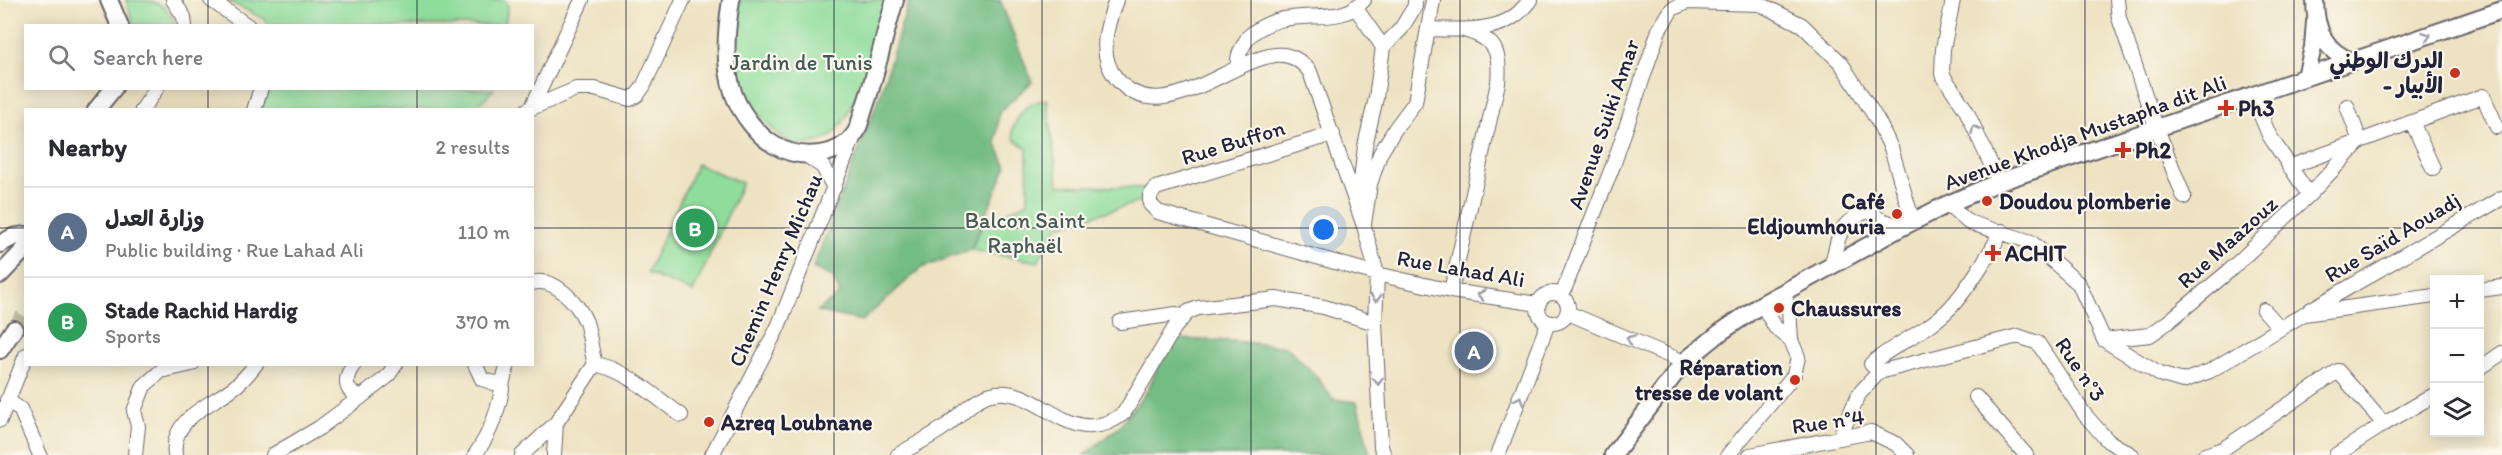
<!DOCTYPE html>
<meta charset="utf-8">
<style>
:root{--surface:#fff;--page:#f7f7f7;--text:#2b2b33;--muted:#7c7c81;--line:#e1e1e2;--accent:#2563eb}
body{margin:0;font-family:Itim,"Playpen Sans Arabic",sans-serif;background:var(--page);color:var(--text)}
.controls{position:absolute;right:18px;bottom:18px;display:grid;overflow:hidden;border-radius:0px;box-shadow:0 3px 15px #0003}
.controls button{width:54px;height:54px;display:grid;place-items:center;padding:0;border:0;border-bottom:2px solid var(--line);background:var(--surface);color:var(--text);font:30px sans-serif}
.you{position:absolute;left:1324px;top:230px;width:21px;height:21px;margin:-15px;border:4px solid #fff;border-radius:50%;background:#1a73e8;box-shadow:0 0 0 9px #1a73e833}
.badge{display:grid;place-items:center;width:39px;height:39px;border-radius:50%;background:var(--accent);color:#fff;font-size:20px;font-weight:700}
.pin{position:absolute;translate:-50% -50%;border:3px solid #fff;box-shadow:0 2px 6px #0006}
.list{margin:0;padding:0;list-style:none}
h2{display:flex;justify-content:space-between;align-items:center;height:78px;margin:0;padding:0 24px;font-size:26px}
h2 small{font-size:20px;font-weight:400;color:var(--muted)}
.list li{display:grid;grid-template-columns:39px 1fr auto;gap:18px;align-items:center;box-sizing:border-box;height:90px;padding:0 24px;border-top:2px solid var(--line)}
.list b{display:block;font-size:22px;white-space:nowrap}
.list p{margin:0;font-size:20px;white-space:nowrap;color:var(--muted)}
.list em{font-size:20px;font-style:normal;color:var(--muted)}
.icon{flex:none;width:33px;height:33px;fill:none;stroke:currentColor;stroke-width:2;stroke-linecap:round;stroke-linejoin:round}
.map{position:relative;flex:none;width:2502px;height:455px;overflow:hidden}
.search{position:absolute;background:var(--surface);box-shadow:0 3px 15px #0003;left:24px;top:24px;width:510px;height:66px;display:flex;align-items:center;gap:15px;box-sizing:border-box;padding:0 21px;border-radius:0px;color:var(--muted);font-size:22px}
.panel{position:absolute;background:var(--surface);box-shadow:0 3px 15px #0003;left:24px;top:108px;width:510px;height:258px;border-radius:0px}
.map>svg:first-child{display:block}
</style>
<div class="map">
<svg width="2502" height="455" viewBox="0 0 2502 455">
<rect width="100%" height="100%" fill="#fbf7ec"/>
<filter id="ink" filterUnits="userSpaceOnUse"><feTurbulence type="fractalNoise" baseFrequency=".0167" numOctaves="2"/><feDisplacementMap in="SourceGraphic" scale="12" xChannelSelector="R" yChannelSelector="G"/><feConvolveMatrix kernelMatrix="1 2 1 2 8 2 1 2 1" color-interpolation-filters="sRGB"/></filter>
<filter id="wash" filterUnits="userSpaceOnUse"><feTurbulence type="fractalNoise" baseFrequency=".008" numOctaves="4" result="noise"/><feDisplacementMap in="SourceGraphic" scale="24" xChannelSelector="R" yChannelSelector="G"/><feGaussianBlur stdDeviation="1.35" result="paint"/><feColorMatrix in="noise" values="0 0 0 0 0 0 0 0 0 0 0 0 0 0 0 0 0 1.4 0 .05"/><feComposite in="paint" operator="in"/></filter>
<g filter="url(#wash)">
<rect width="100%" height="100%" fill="#ede2c1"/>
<path fill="#8fdd9b" stroke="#58806b" stroke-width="1.5" d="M126,0C154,0 165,0 176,25H134Z
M226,0H505L508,6L505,25L269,26L264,19Z
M740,0H887C878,31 856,121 828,138C819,143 807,144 797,146C764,130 739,93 736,56C734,38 738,18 740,0Z
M268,89H494L474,109L260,110Z
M1047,99L1058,185L1144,188L1143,201L1058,226L1038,262L971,250L983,223L1028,202L1027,148L1015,141L1012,130C1021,111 1025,103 1047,99Z
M697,164L742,183L693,292L647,273Z"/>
<path fill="#73bc83" stroke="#4a6f5f" stroke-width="1.5" d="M909,0H1000L1032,82L999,112L996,142L1006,167L971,250L921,268L862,321L817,311L840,294L833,277L813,268L881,92Z
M1174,339L1234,341L1287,347L1315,375L1333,399L1357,402L1370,455H1084L1118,428L1148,390L1161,358Z"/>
</g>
<g filter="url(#ink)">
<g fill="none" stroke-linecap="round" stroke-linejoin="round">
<path stroke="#c4bca6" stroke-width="16" stroke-dasharray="16 8" stroke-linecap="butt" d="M14,329L26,312"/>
<g stroke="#69656a" stroke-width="16">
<path id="minor" d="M173,0L184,17L185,26
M211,0L248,26
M1116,0C1107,25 1097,54 1116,78C1159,131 1227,61 1275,55C1290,53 1302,61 1310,72L1364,226L1377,274L1375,323L1381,447L1384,455
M1953,0L1943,49L1942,74L1966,110L1999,182
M2117,0L2119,18L2154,121L2184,197
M1355,7L1383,47
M1428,29C1452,30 1493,32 1513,17C1520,13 1525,6 1530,0
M1238,67C1236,55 1243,47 1248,37C1288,0 1336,32 1364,0
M2253,96L2269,135L2309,195
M532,107L582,0
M142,110L157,88
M254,110L261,88
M527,110L576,89H595L630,99L637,95L643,87L683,0
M2412,122L2433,168
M1333,134L1156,188L1150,196V204L1158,212L1377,274L1451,291L1538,304
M806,155L823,167L834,188
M2289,167L2483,96L2497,127
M1359,198L1365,146L1376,98L1383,47L1401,29L1415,6V0
M1948,204L1968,222L2031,242L2079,284L2104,340L2159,374L2183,381L2210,371L2304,314L2434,296
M1364,224L1370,184L1380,154L1395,129L1415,102L1433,0
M1831,266C1841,235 1834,226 1869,210L1879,219L1902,227
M532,283C555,276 578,304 586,322C590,335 591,351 595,364L556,423L554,455
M2480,290L2502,287
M1451,291L1498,83C1501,50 1495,39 1464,30
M1538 308a15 15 0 1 1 30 0a15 15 0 1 1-30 0Z
M1562,295L1614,163L1659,30L1672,9L1687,2L1760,4L1802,25L1841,63L1878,121L1891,148L1913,222
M1762,304L1775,327L1791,340
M2264,310L2280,328
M2310,310L2502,198
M1568,313L1684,362
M1120,322L1176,314L1182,319
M2104,340L2150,335L2168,322L2229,271L2309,195L2360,141L2347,106
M354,364C344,378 343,391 361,397L387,377L396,364
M475,364L482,379L494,383L503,381L508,364
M595,364C627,370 655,397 681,415
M2480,368L2502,353
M1879,372L2018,336L2038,343L2085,415L2108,441L2132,455
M1879,372L1871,364C1895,343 1927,332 1950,308C1967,290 1990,253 2002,231
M1976,397L2026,455
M7,400L20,409L40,455
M0,420L26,355
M1839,438L1859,394L1879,372
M135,455L138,426L134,411L144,386L161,371L192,364
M175,455C170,419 209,406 233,388C242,382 249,373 256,364
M273,455L319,428L361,397
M475,455C491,432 500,409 503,381
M522,455L556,423
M712,455L778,327L854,136
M898,455C914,445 931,437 946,426C959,416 974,398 991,394C1041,383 1070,455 1124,413L1175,327L1188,312L1198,308L1276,299L1324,307L1375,323
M1498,455L1548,323
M1728,455L1794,375L1798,357L1791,340L1789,309L1784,293
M1750,455L1871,432L1896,444L1907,455
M2205,455L2223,449L2338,371L2384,424
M2336,455L2384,424L2434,395"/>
</g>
<g stroke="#69656a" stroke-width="20">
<path id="major" d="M109,0L120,26
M731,0C726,32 723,64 734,95C741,113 757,135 774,145C799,160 839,159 856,132C860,125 862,114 865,106C877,71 884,35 895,0
M2315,0C2315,27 2324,52 2352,61
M2306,77L2313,47L2315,22
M96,110L114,88
M0,244L13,237L26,235
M0,275L26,248
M0,350L14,329
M1613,455L1684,362L1721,332L1762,304L1902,227L1948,204L1999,182L2502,10"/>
</g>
<use href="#minor" stroke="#fff" stroke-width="14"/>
<use href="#major" stroke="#fff" stroke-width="16"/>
</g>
<defs><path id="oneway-chevron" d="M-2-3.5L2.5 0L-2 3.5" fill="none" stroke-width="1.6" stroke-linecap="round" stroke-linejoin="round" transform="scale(1.5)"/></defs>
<g stroke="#9c9ca7">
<use href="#oneway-chevron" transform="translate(2427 36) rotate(-19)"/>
<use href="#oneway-chevron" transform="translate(1975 129) rotate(-115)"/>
<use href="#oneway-chevron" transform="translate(1481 295) rotate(-172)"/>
<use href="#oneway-chevron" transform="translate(1376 298) rotate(92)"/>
<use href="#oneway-chevron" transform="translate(1630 339) rotate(-157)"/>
<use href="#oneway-chevron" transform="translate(1378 381) rotate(87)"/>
<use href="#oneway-chevron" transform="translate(1519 400) rotate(-69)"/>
</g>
</g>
<path fill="none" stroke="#22223b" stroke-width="1.5" stroke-opacity="0.55" d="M208,0V26M417,0V26M626,0V455M834,0V455M1042,0V455M1251,0V455M1460,0V455M1668,0V455M1876,0V455M2085,0V455M2294,0V455M208,88V110M417,88V110M0,228H26M532,228H2502M208,364V455M417,364V455"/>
<g fill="#c8321e" stroke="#fbf7ec" stroke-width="2">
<circle cx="2455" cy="73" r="6"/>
<path d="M2223 99h6v6h6v6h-6v6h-6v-6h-6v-6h6z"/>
<path d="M2120 141h6v6h6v6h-6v6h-6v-6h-6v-6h6z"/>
<circle cx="1987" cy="201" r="6"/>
<circle cx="1897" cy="214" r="6"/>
<path d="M1990 244h6v6h6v6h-6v6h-6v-6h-6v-6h6z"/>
<circle cx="1779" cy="308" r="6"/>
<circle cx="1795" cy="380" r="6"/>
<circle cx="709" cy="422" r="6"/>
</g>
<g text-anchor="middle" stroke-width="4.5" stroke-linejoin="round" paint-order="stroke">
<g font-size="22" font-weight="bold" fill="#22223b" stroke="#fbf7ec" text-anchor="start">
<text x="2443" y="68" text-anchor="end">الدرك الوطني<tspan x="2443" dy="25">- الأبيار</tspan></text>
<text x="2238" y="116">Ph3</text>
<text x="2135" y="158">Ph2</text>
<text x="1885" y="209" text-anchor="end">Café<tspan x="1885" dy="25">Eldjoumhouria</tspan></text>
<text x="1999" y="209">Doudou plomberie</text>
<text x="2005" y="261">ACHIT</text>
<text x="1791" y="316">Chaussures</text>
<text x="1783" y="375" text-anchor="end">Réparation<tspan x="1783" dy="25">tresse de volant</tspan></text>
<text x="721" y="430">Azreq Loubnane</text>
</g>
<g font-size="22" fill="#435a58" stroke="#fbf7ec">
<text x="801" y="70">Jardin de Tunis</text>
<text x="1025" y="228">Balcon Saint<tspan x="1025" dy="25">Raphaël</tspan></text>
</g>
<g font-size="22" fill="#22223b" stroke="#fbf7ec">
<text transform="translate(1603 124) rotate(-71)" y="8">Avenue Suiki Amar</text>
<text transform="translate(2085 132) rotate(-20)" y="8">Avenue Khodja Mustapha dit Ali</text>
<text transform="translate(1233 142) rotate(-17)" y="8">Rue Buffon</text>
<text transform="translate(2392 237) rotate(-31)" y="8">Rue Saïd Aouadj</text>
<text transform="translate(2227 242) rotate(-42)" y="8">Rue Maazouz</text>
<text transform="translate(1461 268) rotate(10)" y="8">Rue Lahad Ali</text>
<text transform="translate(775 270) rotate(-67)" y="8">Chemin Henry Michau</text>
<text transform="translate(2081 369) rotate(56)" y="8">Rue n°3</text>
<text transform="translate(1828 421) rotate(-8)" y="8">Rue n°4</text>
</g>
</g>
</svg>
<div class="controls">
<button>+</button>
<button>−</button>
<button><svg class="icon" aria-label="layers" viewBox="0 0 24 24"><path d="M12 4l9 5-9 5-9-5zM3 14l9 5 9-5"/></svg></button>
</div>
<div class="you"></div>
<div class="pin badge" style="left:1474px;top:351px;background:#5c6f8a">A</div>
<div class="pin badge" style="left:695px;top:228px;background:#2e9e5b">B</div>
<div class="search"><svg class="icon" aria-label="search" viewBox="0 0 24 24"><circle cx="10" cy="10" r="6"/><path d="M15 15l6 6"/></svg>Search here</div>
<section class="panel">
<h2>Nearby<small>2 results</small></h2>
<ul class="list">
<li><span class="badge" style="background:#5c6f8a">A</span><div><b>وزارة العدل</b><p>Public building · Rue Lahad Ali</p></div><em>110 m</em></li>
<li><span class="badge" style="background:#2e9e5b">B</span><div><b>Stade Rachid Hardig</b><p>Sports</p></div><em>370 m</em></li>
</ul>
</section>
</div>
